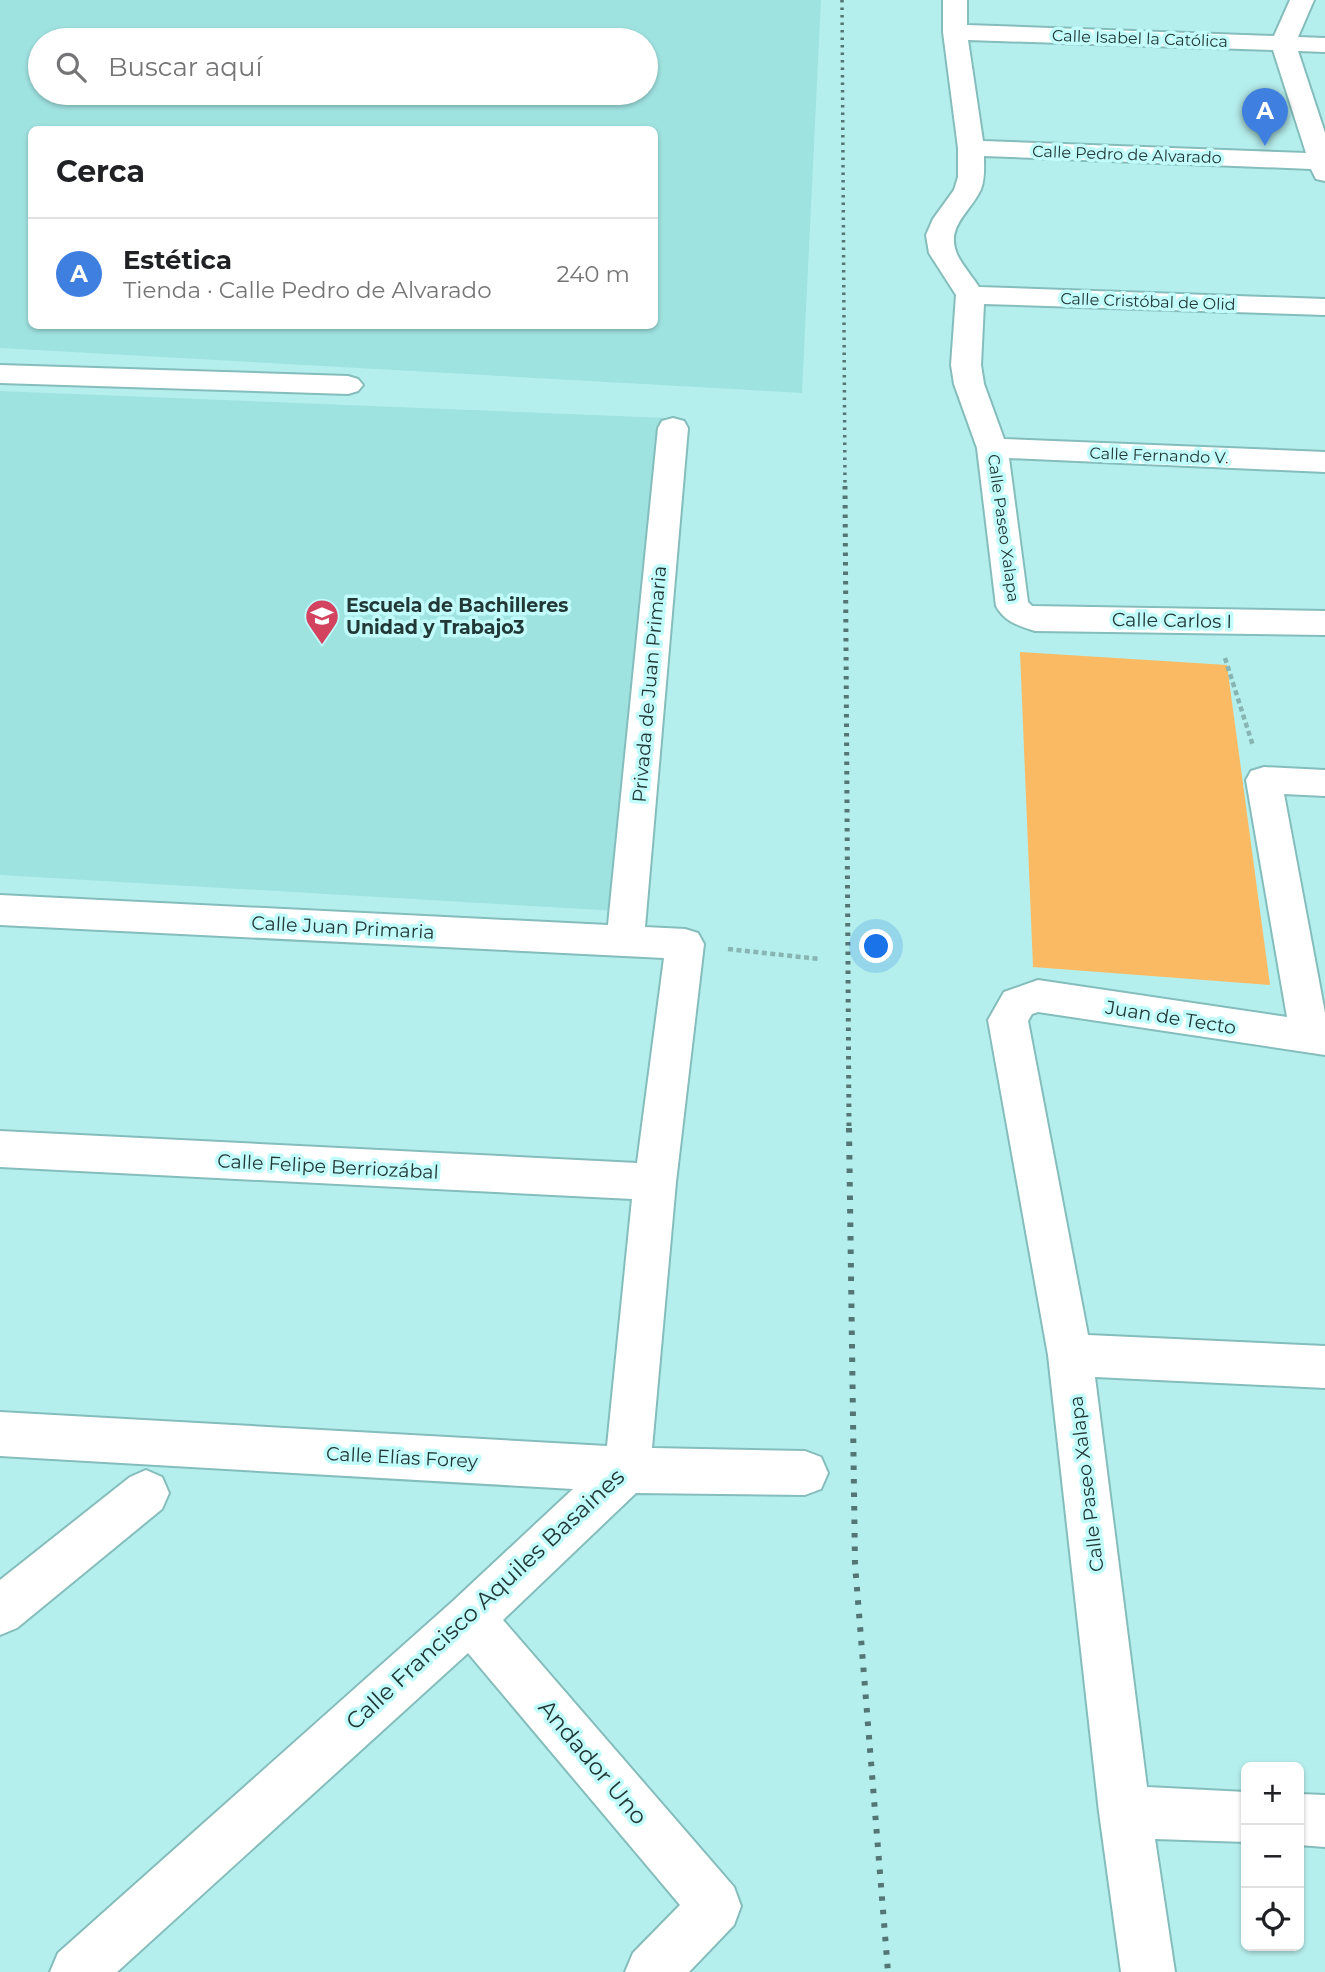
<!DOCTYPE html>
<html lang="es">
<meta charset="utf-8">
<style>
:root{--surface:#fff;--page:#f2f2f2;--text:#202124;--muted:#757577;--line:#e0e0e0;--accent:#d34360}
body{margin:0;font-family:Montserrat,sans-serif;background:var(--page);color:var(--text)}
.controls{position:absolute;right:21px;bottom:21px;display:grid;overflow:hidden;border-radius:10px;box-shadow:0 2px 5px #0004}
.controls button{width:63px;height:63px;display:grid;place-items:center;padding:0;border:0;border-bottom:2px solid var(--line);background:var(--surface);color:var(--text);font:35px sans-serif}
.you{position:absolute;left:877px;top:947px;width:24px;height:24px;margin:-18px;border:5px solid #fff;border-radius:50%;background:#1a73e8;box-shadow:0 0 0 10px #1a73e833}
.badge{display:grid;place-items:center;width:46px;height:46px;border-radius:50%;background:var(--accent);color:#fff;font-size:23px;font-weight:700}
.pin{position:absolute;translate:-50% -58px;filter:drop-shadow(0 2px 4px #0008)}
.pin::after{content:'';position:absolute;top:37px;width:24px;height:21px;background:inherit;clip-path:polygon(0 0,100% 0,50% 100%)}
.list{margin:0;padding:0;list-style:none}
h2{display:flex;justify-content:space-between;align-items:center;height:91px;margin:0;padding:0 28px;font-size:30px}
h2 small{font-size:23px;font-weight:400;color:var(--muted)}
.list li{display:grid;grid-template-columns:46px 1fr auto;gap:21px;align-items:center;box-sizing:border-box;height:112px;padding:0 28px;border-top:2px solid var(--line)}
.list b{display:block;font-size:26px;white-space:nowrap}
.list p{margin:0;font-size:23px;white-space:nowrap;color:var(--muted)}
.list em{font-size:23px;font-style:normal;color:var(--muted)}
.icon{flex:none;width:38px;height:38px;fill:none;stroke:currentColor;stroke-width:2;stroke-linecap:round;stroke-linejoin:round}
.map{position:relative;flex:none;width:1325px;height:1972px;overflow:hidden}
.search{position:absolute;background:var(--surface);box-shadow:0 2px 5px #0004;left:28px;top:28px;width:630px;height:77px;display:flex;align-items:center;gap:18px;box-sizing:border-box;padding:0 24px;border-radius:38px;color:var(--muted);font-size:26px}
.panel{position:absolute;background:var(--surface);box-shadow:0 2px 5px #0004;left:28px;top:126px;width:630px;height:203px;border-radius:10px}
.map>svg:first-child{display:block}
</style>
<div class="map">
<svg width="1325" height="1972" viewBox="0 0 1325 1972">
<rect width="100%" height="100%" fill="#b5efed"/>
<path fill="#9fe3e1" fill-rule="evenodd" d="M0,0H821L802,393L0,348ZM40,40H646V93H40ZM32,130H654V326H32Z
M0,391L668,418L617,911L0,875Z"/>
<path fill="#f9ba63" d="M1020,652L1227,665L1270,985L1033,967Z"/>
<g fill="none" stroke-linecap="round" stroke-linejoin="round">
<g stroke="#84bdbb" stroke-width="4">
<path id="minor" d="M943,0H967V25L1274,36L1290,0H1314L1298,37L1325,38V52L1298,51L1325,133V181L1316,179L1311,169L984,156C984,167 985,179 981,189C971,212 945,226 957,254C962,265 972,276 979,287L1325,299V315L984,304L981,365L984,384L1004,439L1325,452V472L1009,458L1028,602L1032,606L1325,611V635L1035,631C1017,625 1005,622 996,606L977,448L954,384L951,365L956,295L929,253L926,235L933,219L954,190L958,177V148L943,32ZM968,40L1273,50L1306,153L983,141Z
M0,365L348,376L358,379L363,385L358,391L348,394L0,383Z
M673,418L684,421L688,428L645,927L685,929L698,933L704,944L676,1182L652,1448L805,1451L821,1457L828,1473L821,1489L805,1495L636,1493L503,1620L734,1887L741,1906L734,1925L689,1972H625L633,1953L680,1905L468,1653L117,1972H50L58,1953L453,1601L573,1489L0,1456V1412L607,1446L632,1199L0,1167V1131L637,1163L664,958L0,925V895L608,925L658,428L662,421Z
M1264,767L1325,770V796L1284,794L1325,1013V1055L1038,1012L1032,1014L1028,1021L1088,1335L1325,1346V1388L1095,1377L1147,1787L1246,1792V1842L1155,1839L1175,1972H1121L1099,1812L1048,1355L988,1020L1004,992L1038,980L1287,1017L1246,780L1251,771Z
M146,1470L162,1477L169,1493L162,1509L17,1628L0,1635V1580L130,1477Z
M1299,1794L1325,1795V1847L1299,1845Z"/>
</g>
<path stroke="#86b5b3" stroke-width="4.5" stroke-dasharray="5 3.5" stroke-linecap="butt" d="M1225,658L1253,746
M728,949L819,959"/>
<use href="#minor" fill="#fff" fill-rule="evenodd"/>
<path stroke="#537675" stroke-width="3.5" stroke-dasharray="2.5 5" stroke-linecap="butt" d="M842,0L845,488"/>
<path stroke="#537675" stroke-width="5" stroke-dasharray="3.5 6" stroke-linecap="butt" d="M845,486L849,1129"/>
<path stroke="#537675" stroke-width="6" stroke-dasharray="4.5 9" stroke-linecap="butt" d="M849,1128L855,1564L888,1972"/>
</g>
<defs>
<g id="school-pin" transform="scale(1.75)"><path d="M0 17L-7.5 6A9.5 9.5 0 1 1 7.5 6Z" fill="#d34360" stroke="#c2fcfa"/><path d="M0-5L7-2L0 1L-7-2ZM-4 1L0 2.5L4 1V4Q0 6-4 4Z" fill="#fff"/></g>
</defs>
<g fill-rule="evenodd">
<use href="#school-pin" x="322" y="616"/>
</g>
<g text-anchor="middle" stroke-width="7" stroke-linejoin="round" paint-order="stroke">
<g font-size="16" fill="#213837" stroke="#c2fcfa">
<text transform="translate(1140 38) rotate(2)" y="6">Calle Isabel la Católica</text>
<text transform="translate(1127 154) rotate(2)" y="6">Calle Pedro de Alvarado</text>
<text transform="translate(1148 301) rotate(2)" y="6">Calle Cristóbal de Olid</text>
<text transform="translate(1159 455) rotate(2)" y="6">Calle Fernando V.</text>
<text transform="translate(1004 528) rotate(82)" y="6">Calle Paseo Xalapa</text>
</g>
<g font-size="19" font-weight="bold" fill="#213837" stroke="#c2fcfa" text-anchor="start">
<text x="346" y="612">Escuela de Bachilleres<tspan x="346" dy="22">Unidad y Trabajo3</tspan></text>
</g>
<g font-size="19" fill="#213837" stroke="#c2fcfa">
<text transform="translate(1172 620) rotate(1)" y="7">Calle Carlos I</text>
<text transform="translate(649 684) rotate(-85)" y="7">Privada de Juan Primaria</text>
<text transform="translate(343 927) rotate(3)" y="7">Calle Juan Primaria</text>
<text transform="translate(1171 1017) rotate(9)" y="7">Juan de Tecto</text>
<text transform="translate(328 1166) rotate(3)" y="7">Calle Felipe Berriozábal</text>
<text transform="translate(402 1457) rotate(3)" y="7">Calle Elías Forey</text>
<text transform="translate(1086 1484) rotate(-97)" y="7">Calle Paseo Xalapa</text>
</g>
<g font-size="23" fill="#213837" stroke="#c2fcfa">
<text transform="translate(485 1599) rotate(-43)" y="8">Calle Francisco Aquiles Basaines</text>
<text transform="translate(593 1762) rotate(50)" y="8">Andador Uno</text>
</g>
</g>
</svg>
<div class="controls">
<button>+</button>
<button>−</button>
<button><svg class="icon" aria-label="locate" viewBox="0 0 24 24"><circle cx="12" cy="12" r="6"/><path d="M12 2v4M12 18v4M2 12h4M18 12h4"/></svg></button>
</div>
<div class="you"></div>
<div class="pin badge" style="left:1265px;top:146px;background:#3f7fe0">A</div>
<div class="search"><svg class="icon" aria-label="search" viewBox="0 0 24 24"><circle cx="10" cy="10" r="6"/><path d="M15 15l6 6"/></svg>Buscar aquí</div>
<section class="panel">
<h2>Cerca<small></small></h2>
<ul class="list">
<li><span class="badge" style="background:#3f7fe0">A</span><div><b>Estética</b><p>Tienda · Calle Pedro de Alvarado</p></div><em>240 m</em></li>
</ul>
</section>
</div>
